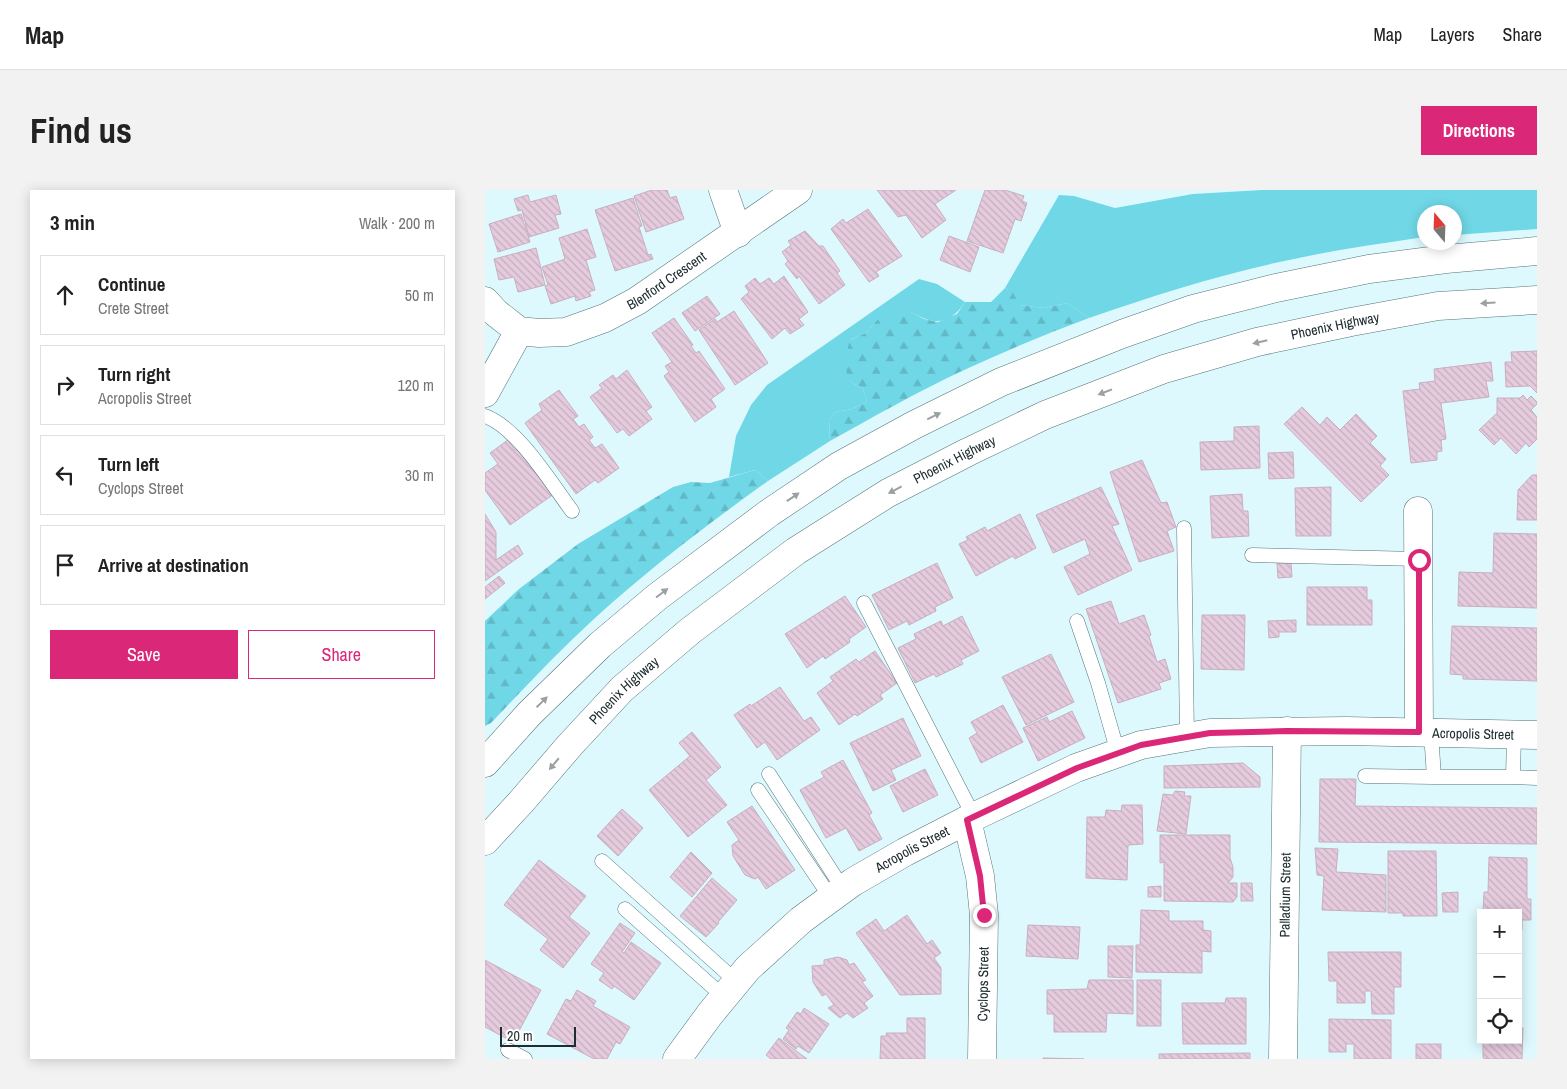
<!DOCTYPE html>
<meta charset="utf-8">
<style>
:root{--surface:#fff;--page:#f2f2f2;--text:#222;--muted:#767676;--line:#e0e0e0;--accent:#db2777}
body{margin:0;font-family:"Archivo Narrow",sans-serif;background:var(--page);color:var(--text)}
.controls{position:absolute;right:15px;bottom:15px;display:grid;overflow:hidden;border-radius:0px;box-shadow:0 2px 12px #0003}
.controls button{width:45px;height:45px;display:grid;place-items:center;padding:0;border:0;border-bottom:1px solid var(--line);background:var(--surface);color:var(--text);font:25px sans-serif}
.compass{position:absolute;left:932px;top:15px;width:45px;height:45px;border-radius:50%;background:var(--surface);box-shadow:0 2px 12px #0003;rotate:341deg}
.scale{position:absolute;left:15px;bottom:12px;width:76px;box-sizing:border-box;padding-left:5px;border:2px solid #202d30;border-top:0;font-size:14px;line-height:18px;white-space:nowrap;color:#202d30;-webkit-text-stroke:4px #fff;paint-order:stroke}
.stop{position:absolute;width:15px;height:15px;margin:-11px;border:4px solid #db2777;border-radius:50%;background:#fff}
.stop.end{background:#db2777;border-color:#fff;box-shadow:0 1px 5px #0008}
.list{margin:0;padding:0;list-style:none}
h2{display:flex;justify-content:space-between;align-items:center;height:65px;margin:0;padding:0 20px;font-size:21px}
h2 small{font-size:16px;font-weight:400;color:var(--muted)}
.list li{display:grid;grid-template-columns:32px 1fr auto;gap:15px;align-items:center;box-sizing:border-box;height:80px;margin:0 10px 10px;padding:0 10px;border:1px solid var(--line);border-radius:0px}
.list b{display:block;font-size:19px;white-space:nowrap}
.list p{margin:0;font-size:16px;white-space:nowrap;color:var(--muted)}
.list em{font-size:16px;font-style:normal;color:var(--muted)}
.actions{display:flex;gap:10px;padding:15px 20px}
.actions a{flex:1;padding:11px 0;border:1px solid var(--accent);border-radius:0px;text-align:center;font-size:18px;color:var(--accent)}
.actions .main{background:var(--accent);color:#fff}
.icon{flex:none;width:28px;height:28px;fill:none;stroke:currentColor;stroke-width:2;stroke-linecap:round;stroke-linejoin:round}
.map{position:relative;flex:none;width:1052px;height:869px;overflow:hidden;border-radius:0px}
header{display:flex;align-items:center;gap:30px;box-sizing:border-box;height:70px;padding:0 25px;background:var(--surface);border-bottom:1px solid var(--line)}
header strong{font-size:24px}
nav{display:flex;gap:28px;margin-inline-start:auto;font-size:18px}
.intro{display:flex;align-items:center;justify-content:space-between;box-sizing:border-box;height:120px;padding:0 30px}
h1{margin:0;font-size:35px}
.button{padding:12px 22px;border-radius:0px;background:var(--accent);color:#fff;font-size:18px;font-weight:700}
main{display:flex;gap:30px;padding:0 30px}
aside{flex:1;background:var(--surface);border-radius:0px;box-shadow:0 2px 12px #0003}
.map>svg:first-child{display:block}
</style>
<header>
<strong>Map</strong>
<nav><a>Map</a><a>Layers</a><a>Share</a></nav>
</header>
<div class="intro"><h1>Find us</h1><a class="button">Directions</a></div>
<main>
<aside>
<h2>3 min<small>Walk · 200 m</small></h2>
<ul class="list">
<li><svg class="icon" aria-label="ahead" viewBox="0 0 24 24"><path d="M12 20V5M6 11l6-6 6 6"/></svg><div><b>Continue</b><p>Crete Street</p></div><em>50 m</em></li>
<li><svg class="icon" aria-label="right" viewBox="0 0 24 24"><path d="M7 20v-9h11M14 6l5 5-5 5"/></svg><div><b>Turn right</b><p>Acropolis Street</p></div><em>120 m</em></li>
<li><svg class="icon" aria-label="left" viewBox="0 0 24 24"><path d="M17 20v-9H6M10 6l-5 5 5 5"/></svg><div><b>Turn left</b><p>Cyclops Street</p></div><em>30 m</em></li>
<li><svg class="icon" aria-label="arrive" viewBox="0 0 24 24"><path d="M6 21V4h12l-3 4 3 4H6"/></svg><div><b>Arrive at destination</b></div></li>
</ul>
<div class="actions"><a class="main">Save</a><a>Share</a></div>
</aside>
<div class="map">
<svg width="1052" height="869" viewBox="0 0 1052 869">
<defs>
<pattern id="forest-firs" width="22" height="20" patternUnits="userSpaceOnUse" patternTransform="scale(1.25)"><rect width="22" height="20" fill="#70d7e6"/><path d="M5 1l3.5 6h-7zM16 11l3.5 6h-7z" fill="#61b9c6"/></pattern>
<pattern id="building-back-hatch" width="6" height="6" patternUnits="userSpaceOnUse" patternTransform="scale(1.25)"><rect width="6" height="6" fill="#e5cbdd"/><path d="M-1 5l2 2M0 0l6 6M5-1l2 2" fill="none" stroke="#c4afbe"/></pattern>
</defs>
<rect width="100%" height="100%" fill="#ddf9fd"/>
<path fill="#70d7e6" d="M777,0H1052V39L970,45L969,22H939V47C894,54 849,60 804,70C736,84 670,105 604,128L582,113L559,118L533,115L528,103L520,98L574,5L589,6L630,18L708,4Z
M434,89L452,94L480,112C464,136 449,135 426,122L391,131L381,143L365,150L364,191L378,199L382,212L367,219L351,222L344,230L345,251L283,291L270,280L244,287L251,246L266,215L282,195Z"/>
<path fill="url(#forest-firs)" d="M520,98L528,102L534,115L559,118L582,113L604,128C561,144 518,162 477,181C432,202 388,227 345,251L344,230L351,222L367,219L382,212L378,199L364,191L359,172L365,150L381,143L391,131L405,122H426L439,129L453,132L472,124L480,112H506Z
M270,280L283,291C223,334 165,378 110,428C74,461 40,497 6,533L0,536V431L34,399L93,354L188,297L206,292L225,293Z"/>
<path fill="url(#building-back-hatch)" stroke="#c8afc0" d="M167,0H182L185,8L191,6L199,29L161,42L149,6Z
M392,0H471L450,14L461,30L437,48L421,25L413,27Z
M500,0H520L539,6L537,11L542,13L536,31L530,29L518,63L482,51Z
M43,5L45,12L71,5L76,24L70,25L74,38L44,47L37,20L33,21L29,9Z
M148,8L157,36L154,37L163,65L166,64L168,69L130,81L110,20Z
M383,19L417,66L391,82L394,86L384,92L346,39L358,29L361,33Z
M36,24L45,52L13,62L4,34Z
M102,39L111,67L101,70L110,100L104,102L106,106L91,111L90,106L66,114L60,96L63,95L57,77L80,69L74,48Z
M320,41L334,56H338L355,81L352,83L360,95L334,114L314,86L312,89L300,74L303,71L297,62L306,55L303,51Z
M464,46L494,57L485,82L455,70Z
M51,58L60,95L33,102L29,87L14,90L9,69Z
M299,86L323,122L314,129L319,135L305,144L300,138L287,149L256,109L264,102L260,96L270,88L275,94L284,88L289,94Z
M222,106L235,124L210,141L197,123Z
M249,121L283,173L250,195L214,140L230,129L232,132Z
M189,128L208,155L206,156L211,163L214,161L240,199L226,209L231,217L210,232L179,186L184,182L180,176L187,172L167,143Z
M1052,161V203L1045,196L1021,197L1020,172H1027L1026,162Z
M1006,172L1008,191H1001L1004,207L956,213L961,249L956,250L957,261L952,262V270L926,273L918,201L935,199L934,193L950,191L949,179Z
M142,180L167,217L161,221L167,229L144,246L138,239L132,243L105,207L117,198L114,195L128,185L131,189Z
M74,200L93,226L88,229L94,237L99,234L108,247L104,250L110,258L117,254L134,278L113,293L110,290L91,304L40,233L57,220L54,214Z
M1038,205L1042,210L1046,206L1052,212V214L1046,220L1052,227V249L1044,257L1041,253L1031,264L1016,248L1009,255L994,240L1012,223V208H1035Z
M817,217L835,235L842,227L855,240L871,224L892,246L885,253L901,269L895,276L904,285L876,312L799,234Z
M774,236L775,278L716,280L715,252L749,251V237Z
M23,250L30,260L36,257L69,304L25,335L0,300V283L13,274L5,263Z
M808,262L809,288L784,289L783,263Z
M657,270L676,313L682,312L691,337L682,341L689,361L654,372L625,282Z
M1047,285H1052V330H1032L1033,300Z
M616,297L634,334L627,336L647,380L593,405L579,377L605,364L600,349L568,363L551,325Z
M846,297V346H811L810,298Z
M757,304L758,321H763L764,346L727,348L725,306Z
M0,324L11,342V370L33,355L38,364L0,391Z
M535,324L551,358L530,369L528,366L491,386L474,354L483,350L481,347L500,337L502,341Z
M1009,343L1052,344V418L973,416L974,382L1008,383Z
M452,373L468,408L450,417L451,421L424,435L422,431L404,440L387,405Z
M792,373H806L807,387L793,388Z
M14,386L20,393L0,409V397Z
M822,397H882V410H887V435H822Z
M360,406L381,437L364,449L365,452L340,469L338,466L322,478L300,444Z
M626,411L634,434L659,425L666,445L664,446L672,472L680,469L686,489L674,493L676,499L633,513L601,419Z
M717,425H760L759,480L716,479Z
M477,426L494,461L476,470L478,474L451,487L449,484L430,493L413,458L431,449L429,444L456,431L458,436Z
M811,430V442H794V447L784,448L783,431Z
M967,436L1052,438V491L978,489V485L965,484Z
M390,461L412,493L395,505L398,509L372,526L370,524L354,535L332,503L348,491L345,487L371,469L374,472Z
M566,464L589,512L541,535L517,487Z
M295,497L319,531L326,527L335,540L292,570L280,552L272,558L249,525L265,514L266,516Z
M518,515L538,552L496,573L484,548L492,543L486,532Z
M587,521L600,548L553,571L538,538L562,527L564,532Z
M418,528L436,566L406,580L411,590L388,601L365,553Z
M207,542L236,577L221,590L242,615L203,647L164,600L205,566L194,553Z
M358,570L387,623L384,625L397,649L374,661L361,638L341,648L315,600L339,587L336,582Z
M758,573L775,587V597L679,598V576Z
M440,579L453,605L418,622L405,596Z
M835,589H871L870,616L1052,618V654L834,652Z
M690,601L700,602L699,606H706L701,644L672,641L678,604L688,605Z
M637,615H657L658,654L643,655L642,690L601,688L602,627H620L621,620L636,621Z
M267,616L310,680L281,699L273,687L270,689L260,685L248,666L247,655L254,650L242,632Z
M137,619L158,638L133,666L112,646Z
M675,645H745V668L748,677V687L743,693H752V707L748,712L679,711V672L675,673Z
M830,658L853,659L851,682L901,685V722L837,720L839,686L832,685Z
M903,661H951L952,726H918V723H903Z
M206,662L227,683L207,707L185,687Z
M1004,667L1042,668V709H1046V730H1037V740H1033V723H998L999,702H1003Z
M54,670L101,706L84,727L105,743L78,778L55,760L63,749L19,715Z
M227,688L252,710L233,732L234,733L221,747L195,726Z
M756,693H767L768,711H756Z
M676,696V707H663V697Z
M973,702V722H958L957,703Z
M656,720L684,721V731H718V740L726,741V762L717,761V783L651,782V755H655Z
M422,725L442,754L447,750L456,763L449,768L456,778V804L415,805L371,743L391,729L399,741Z
M135,733L150,743L137,762L139,763L146,752L176,773L149,810L129,796L127,799L114,790L119,783L106,774Z
M543,735L595,737L593,769L541,766Z
M623,756H648L647,788L623,787Z
M843,762H916V797H909V824H887L886,801H880V813H852V791H844Z
M353,767L362,770L364,775L369,773L381,790L377,792L388,806L379,813L383,818L368,828L362,823L355,828L343,818L349,815L341,804L337,806L328,792L327,776L339,775V770Z
M0,770L56,800L28,852L0,837Z
M604,790H648V824L622,823L621,842H569V824H562V800L602,799Z
M652,790H676V836H652Z
M92,800L111,811L108,816L145,837L135,854L131,852L122,869H109L62,844L81,809L86,811Z
M741,808H761V854H698L697,813H740Z
M319,818L344,834L324,863L313,856L311,859L298,849L304,840L301,838L312,822L316,824Z
M422,828H440V869H395L396,846H402L401,843H422Z
M844,829L906,830V869H869V854H861V862H844Z
M1033,838H1038L1037,869H1005L998,868V850H1033Z
M294,848L322,869H286L281,865Z
M931,854H956V869H931Z
M765,863V869H674V864Z
M558,868L599,869H558Z"/>
<g fill="none" stroke-linecap="round" stroke-linejoin="round">
<g stroke="#547479" stroke-width="15">
<path id="service" d="M0,226C33,238 66,293 87,321
M699,338L702,547
M767,365L933,369
M379,413L489,627
M592,431L613,493L633,563
M946,542L949,587H1028L1029,545
M284,584L358,699
M880,586L949,587
M1028,587L1052,588
M273,600L346,708
M117,671L252,792
M140,719L239,807
M23,860L40,869"/>
</g>
<g stroke="#547479" stroke-width="29">
<g id="minor">
<path d="M238,0L253,43"/>
<path id="s1" d="M0,111L11,123L34,141L54,143L81,142L120,128L152,111L313,0"/>
<path d="M0,203L34,141"/>
<path d="M933,321L934,542"/>
<path d="M482,630L495,686L499,725L497,869"/>
<path id="s2" d="M192,869L225,824L263,778L316,730L346,708L368,692L420,662L482,630L591,578L656,555L725,543L861,541L1052,545"/>
<path id="s3" d="M798,869L802,541"/>
</g>
</g>
<g stroke="#547479" stroke-width="29">
<g id="secondary">
<path d="M0,573L44,524L115,455L172,407L284,323L354,276L429,235L516,192L637,144L708,119L791,98L884,79L961,69L1052,61"/>
<path id="s4" d="M0,651L36,612L85,555L137,499L205,441L311,361L403,303L483,262L560,225L679,179L772,152L866,132L953,116L1052,110"/>
</g>
</g>
<use href="#service" stroke="#fff" stroke-width="14"/>
<use href="#minor" stroke="#fff" stroke-width="28"/>
<use href="#secondary" stroke="#fff" stroke-width="28"/>
</g>
<defs><path id="oneway-solid" d="M-6-.8H1V-3.2L6.5 0L1 3.2V.8H-6Z" transform="scale(1.25)"/></defs>
<g fill="#9ba0a2">
<use href="#oneway-solid" transform="translate(1003 113) rotate(176)"/>
<use href="#oneway-solid" transform="translate(775 152) rotate(167)"/>
<use href="#oneway-solid" transform="translate(620 202) rotate(159)"/>
<use href="#oneway-solid" transform="translate(449 226) rotate(-26)"/>
<use href="#oneway-solid" transform="translate(410 300) rotate(152)"/>
<use href="#oneway-solid" transform="translate(308 307) rotate(-34)"/>
<use href="#oneway-solid" transform="translate(177 403) rotate(-37)"/>
<use href="#oneway-solid" transform="translate(57 512) rotate(-44)"/>
<use href="#oneway-solid" transform="translate(69 574) rotate(130)"/>
</g>
<g fill="none" stroke-linecap="round" stroke-linejoin="round">
<path stroke="#db2777" stroke-width="6" d="M499,725L495,686L482,630L592,578L656,555L725,543L802,541L934,542V370"/>
</g>
<g text-anchor="middle" stroke-width="4.5" stroke-linejoin="round" paint-order="stroke">
<g font-size="14" fill="#202d30" stroke="#fff">
<text dy="5" stroke="none"><textPath href="#s1" startOffset="206">Blenford Crescent</textPath></text>
<text dy="5" stroke="none"><textPath href="#s4" startOffset="1015">Phoenix Highway</textPath></text>
<text dy="5" stroke="none"><textPath href="#s4" startOffset="610">Phoenix Highway</textPath></text>
<text dy="5" stroke="none"><textPath href="#s4" startOffset="205">Phoenix Highway</textPath></text>
<text dy="5" stroke="none"><textPath href="#s2" startOffset="904">Acropolis Street</textPath></text>
<text dy="5" stroke="none"><textPath href="#s2" startOffset="319">Acropolis Street</textPath></text>
<text dy="5" stroke="none"><textPath href="#s3" startOffset="164">Palladium Street</textPath></text>
<text transform="translate(498 794) rotate(-89)" y="5">Cyclops Street</text>
</g>
</g>
</svg>
<div class="controls">
<button>+</button>
<button>−</button>
<button><svg class="icon" aria-label="locate" viewBox="0 0 24 24"><circle cx="12" cy="12" r="6"/><path d="M12 2v4M12 18v4M2 12h4M18 12h4"/></svg></button>
</div>
<svg class="compass" viewBox="-18 -18 36 36"><path d="M0-13l5 13h-10z" fill="#e53935"/><path d="M0 13l5-13h-10z" fill="#767676"/></svg>
<div class="scale">20 m</div>
<div class="stop" style="left:934px;top:370px"></div>
<div class="stop end" style="left:499px;top:725px"></div>
</div>
</main>
